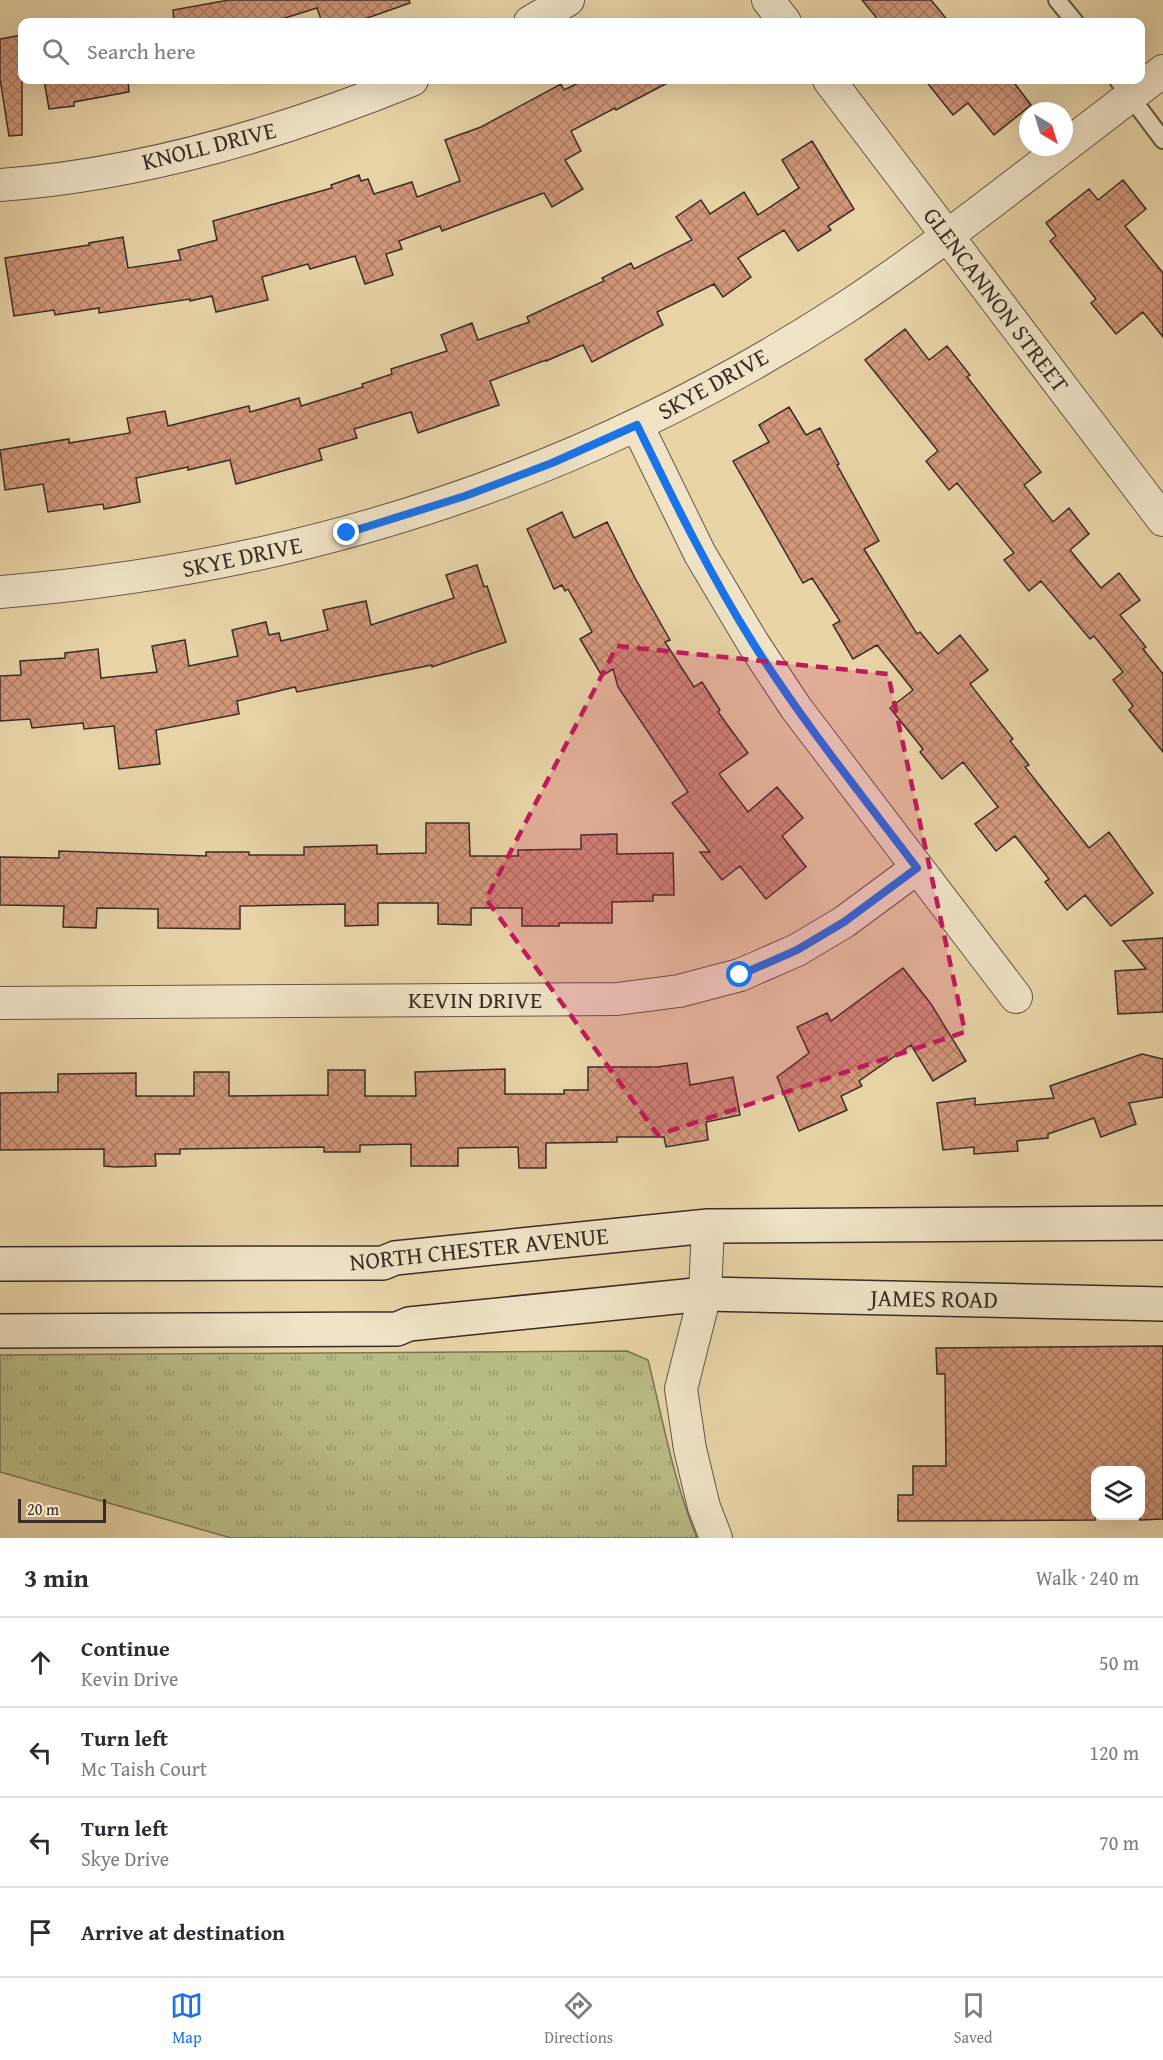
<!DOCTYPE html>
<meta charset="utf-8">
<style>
:root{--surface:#fff;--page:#f7f7f7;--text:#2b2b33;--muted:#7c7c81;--line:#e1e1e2;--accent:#1a73e8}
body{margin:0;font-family:"Gentium Book Plus",serif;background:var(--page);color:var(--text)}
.controls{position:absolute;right:18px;bottom:18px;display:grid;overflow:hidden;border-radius:12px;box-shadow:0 6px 24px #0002}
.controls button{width:54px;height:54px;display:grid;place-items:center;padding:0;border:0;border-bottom:2px solid var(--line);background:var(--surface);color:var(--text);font:30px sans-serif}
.compass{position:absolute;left:1019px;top:102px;width:54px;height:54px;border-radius:50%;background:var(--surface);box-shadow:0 6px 24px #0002;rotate:142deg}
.scale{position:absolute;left:18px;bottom:15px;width:88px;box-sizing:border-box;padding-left:6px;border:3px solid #392c27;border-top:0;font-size:16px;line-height:21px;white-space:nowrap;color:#392c27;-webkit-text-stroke:4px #f0e3c6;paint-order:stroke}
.stop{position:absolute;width:18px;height:18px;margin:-14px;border:4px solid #1a73e8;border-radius:50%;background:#fff}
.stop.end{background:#1a73e8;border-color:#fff;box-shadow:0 2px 6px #0008}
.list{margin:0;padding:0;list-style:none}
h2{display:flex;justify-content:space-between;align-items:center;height:78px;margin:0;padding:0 24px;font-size:26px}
h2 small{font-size:20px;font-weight:400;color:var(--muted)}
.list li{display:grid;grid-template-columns:39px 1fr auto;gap:18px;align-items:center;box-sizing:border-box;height:90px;padding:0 24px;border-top:2px solid var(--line)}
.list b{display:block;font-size:22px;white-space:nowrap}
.list p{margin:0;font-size:20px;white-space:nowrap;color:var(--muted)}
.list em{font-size:20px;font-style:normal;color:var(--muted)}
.icon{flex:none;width:33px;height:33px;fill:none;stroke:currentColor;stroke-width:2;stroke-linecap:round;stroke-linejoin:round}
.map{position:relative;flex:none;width:1163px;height:1538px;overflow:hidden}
.search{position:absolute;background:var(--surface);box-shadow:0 6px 24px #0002;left:18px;right:18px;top:18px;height:66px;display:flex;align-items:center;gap:15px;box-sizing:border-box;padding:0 21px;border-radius:12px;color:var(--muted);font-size:22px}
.sheet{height:438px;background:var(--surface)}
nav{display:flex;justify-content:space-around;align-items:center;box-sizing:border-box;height:84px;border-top:2px solid var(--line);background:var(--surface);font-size:16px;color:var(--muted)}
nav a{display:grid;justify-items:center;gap:3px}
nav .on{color:var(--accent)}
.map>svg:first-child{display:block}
</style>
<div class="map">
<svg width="1163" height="1538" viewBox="0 0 1163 1538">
<defs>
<pattern id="grass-tufts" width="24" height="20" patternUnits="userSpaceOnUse" patternTransform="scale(1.5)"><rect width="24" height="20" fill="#b9bc85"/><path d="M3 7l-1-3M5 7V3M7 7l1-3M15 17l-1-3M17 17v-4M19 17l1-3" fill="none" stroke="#97996d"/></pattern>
<pattern id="building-cross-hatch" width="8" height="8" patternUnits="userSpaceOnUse" patternTransform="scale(1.5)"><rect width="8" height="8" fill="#d3987a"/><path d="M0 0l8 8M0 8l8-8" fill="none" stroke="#ac7c64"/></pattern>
</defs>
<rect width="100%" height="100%" fill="#e8d4a7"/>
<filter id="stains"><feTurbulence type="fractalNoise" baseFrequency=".00333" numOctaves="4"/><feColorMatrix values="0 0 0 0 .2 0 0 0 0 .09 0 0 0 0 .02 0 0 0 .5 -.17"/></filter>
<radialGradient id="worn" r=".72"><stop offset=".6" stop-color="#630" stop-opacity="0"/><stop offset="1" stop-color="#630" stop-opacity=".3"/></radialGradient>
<path fill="url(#grass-tufts)" stroke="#797456" stroke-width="1.5" d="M627,1351L648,1360C663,1420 673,1480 697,1538H231L0,1472V1355Z"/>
<path fill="url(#building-cross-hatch)" stroke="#392c27" stroke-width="1.5" d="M229,0H409L410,3L356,22H322L317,8L272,22H174L173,10Z
M862,0H931L949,22H880Z
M22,35V135L9,136L0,79V39Z
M44,80H128L129,92L74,102V106L49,109Z
M584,80H673L616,110L615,108L571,131L581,151L565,160L583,189L552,207L544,193L442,231L440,226L399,241L402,249L386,254L393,275L365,284L355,256L310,269L308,264L262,277L268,300L216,312L212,296L190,301V299L99,313V308L55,315L54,310L14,316L5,258L89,245V243L123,237L128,268L181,260L178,250L217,240L213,221L332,188L331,185L359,175L361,181L368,179L374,194L412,182L417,197L460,181L445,140L481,127L561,84L564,90Z
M925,80H1012L1031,105L994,135L968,103L953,115Z
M812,141L854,209L828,226L831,230L798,251L784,230L738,258L751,277L723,297L714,284L657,312L663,325L592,362L583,345L546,361V360L490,381L499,405L418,433L411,412L354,429L357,438L319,449L322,460L236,484L230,460L188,470V467L136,478L140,502L104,509L103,504L48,512L43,484L5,490L0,450L69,439V443L130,433L127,418L165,411L168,426L249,406L250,412L299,398L301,406L363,387L362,384L392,374L391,369L447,351L441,335L472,323L478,340L529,322L527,317L604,281L602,278L631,263L634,269L692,240L676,217L701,200L710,214L744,192L758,215L799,188L782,160Z
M1123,180L1146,209L1125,226L1163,273V337L1143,312L1116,334L1091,303L1096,299L1050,241L1056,236L1046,223L1089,189L1098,200Z
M905,329L929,360L947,346L970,375L967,377L1041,472L1024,485L1053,522L1069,508L1089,534L1070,550L1101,588L1119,573L1140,600L1120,615L1146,647L1143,649L1163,674V752L1129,710L1133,706L1113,680L1123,672L1094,636L1090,639L1041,581L1029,591L1004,560L1014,553L957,483L949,490L926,461L938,451L865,360Z
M789,407L806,435L820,428L839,464L837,465L879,541L864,549L917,634L920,632L938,654L960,635L988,670L970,684L1013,739L1010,741L1029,765L1025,767L1089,848L1109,832L1153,893L1111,926L1085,895L1067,910L1045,882L1049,879L1015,836L996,851L975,824L998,807L963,762L942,779L920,752L923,749L890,708L913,690L877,645L853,659L833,625L840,621L812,578L803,583L733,461L769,442L759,425Z
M562,512L574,538L607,522L635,578L670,640L665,642L694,687L702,682L720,710L718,712L748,753L719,774L748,812L777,787L803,818L782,836L806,867L766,899L740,866L722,880L700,852H710L672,803L688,792L618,687L613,669L602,676L580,639L592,632L568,589L565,591L562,585L554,589L527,529Z
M477,565L484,587L487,586L506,642L432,667V665L297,692L295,687L237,701L239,714L156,730L160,764L119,769L114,726L84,729L83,723L32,728L30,719L0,721V676L21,675L20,661L65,658V653L98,649L101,678L157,672L152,646L185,640L189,666L238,656L232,630L266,622L269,635L279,633L281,641L328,630L323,610L366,601L371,625L454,598L446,575Z
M426,823H469L470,856H518V850L581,849V835L617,834V854L673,853L674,895H653V901L612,902V923H559V926H522V908H471V925L438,924V903H378V925L345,926V904L240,906V929L158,928V909L97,908L96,928L63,927L64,906L0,905V857L59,858V851L206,856V852H249V855H304V847L340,846L377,845V854L426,853Z
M1163,938V1012L1118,1014L1115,971L1146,969L1123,941Z
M903,968L931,1004L966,1061L933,1081L911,1045L859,1081L862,1086L841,1096L847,1110L799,1131L777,1077L809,1053L797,1027L827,1013L831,1021Z
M1142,1054L1163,1059V1097L1129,1103L1136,1124L1101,1137L1094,1118L1048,1134V1138L1017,1141L1018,1151L974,1154V1147L943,1150L937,1103L975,1098V1105L1054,1098L1050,1086Z
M687,1063L690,1085L733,1077L740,1115L706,1122L708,1140L666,1147L664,1137H617V1142L546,1143V1168H519L518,1147L458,1148V1166H411V1144L360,1145V1152H324V1147L180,1149V1154H155L156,1166L116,1167L104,1166V1149L0,1150V1093L58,1092V1074L136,1073V1096H194V1072H229V1096L328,1095V1070H365V1096H416L415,1072L505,1069V1094H564V1090H588V1067H657Z
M1163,1346V1519L1140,1520V1470H1095V1520L898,1521V1495H913V1466H946L945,1374H937L936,1348Z"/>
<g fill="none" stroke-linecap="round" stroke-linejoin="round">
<g stroke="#655647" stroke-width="20">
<path id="service" d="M1057,0L1075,22
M1118,80L1163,140"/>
</g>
<g stroke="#655647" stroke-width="34">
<path id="minor" d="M768,0L785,22
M530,22L568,0
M829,80L1163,520
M1064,147L1163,71
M0,185C142,175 281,133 412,80
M637,425L700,554L753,643L796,708L1016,997
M0,592C305,568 588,475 845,308C921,258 992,202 1064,147
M0,1003L617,999L679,991L740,975L797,950L844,922L917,868
M708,1226L705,1294L681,1389L690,1449L704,1507L716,1538"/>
</g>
<g stroke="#392c27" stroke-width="36">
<path id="secondary" d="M0,1264L383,1263L395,1258L708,1226L1163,1223
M0,1331L397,1329L409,1324L705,1294L1163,1304"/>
</g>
<use href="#service" stroke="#f0e3c6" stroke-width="16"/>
<use href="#minor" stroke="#f0e3c6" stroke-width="32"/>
<use href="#secondary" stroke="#f0e3c6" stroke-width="33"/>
</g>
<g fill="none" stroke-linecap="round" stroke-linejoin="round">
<path stroke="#1a73e8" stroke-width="8" d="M347,533L465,496L552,463L637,425C673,499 709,573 753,643C802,721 861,794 917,868L844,922L797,950L740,975"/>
</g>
<path fill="#c2185b" fill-opacity="0.2" stroke="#c2185b" stroke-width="4.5" stroke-dasharray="12 8" stroke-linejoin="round" d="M617,646L888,674L965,1032L658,1135L486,899Z"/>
<g text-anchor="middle" stroke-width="4.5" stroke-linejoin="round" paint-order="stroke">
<g font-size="24" fill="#392c27" stroke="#f0e3c6">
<text transform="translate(209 146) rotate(-14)" y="8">KNOLL DRIVE</text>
<text transform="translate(996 300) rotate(53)" y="8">GLENCANNON STREET</text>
<text transform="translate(713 384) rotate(-29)" y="8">SKYE DRIVE</text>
<text transform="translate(242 557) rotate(-12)" y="8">SKYE DRIVE</text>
<text x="475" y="1008">KEVIN DRIVE</text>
<text transform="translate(479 1249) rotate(-6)" y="8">NORTH CHESTER AVENUE</text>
<text transform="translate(934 1299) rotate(1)" y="8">JAMES ROAD</text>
</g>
</g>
<rect width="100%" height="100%" filter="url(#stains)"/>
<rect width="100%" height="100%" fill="url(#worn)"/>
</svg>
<div class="controls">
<button><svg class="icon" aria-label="layers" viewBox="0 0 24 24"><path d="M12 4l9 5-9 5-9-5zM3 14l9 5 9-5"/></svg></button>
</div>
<svg class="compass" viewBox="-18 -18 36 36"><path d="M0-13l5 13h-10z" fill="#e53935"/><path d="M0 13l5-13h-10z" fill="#7c7c81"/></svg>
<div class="scale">20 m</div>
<div class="stop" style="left:740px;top:975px"></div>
<div class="stop end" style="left:347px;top:533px"></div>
<div class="search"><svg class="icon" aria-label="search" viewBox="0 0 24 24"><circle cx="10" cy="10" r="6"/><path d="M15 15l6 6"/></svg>Search here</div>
</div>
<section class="sheet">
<h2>3 min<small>Walk · 240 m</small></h2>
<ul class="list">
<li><svg class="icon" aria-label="ahead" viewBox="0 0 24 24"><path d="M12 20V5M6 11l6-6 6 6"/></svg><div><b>Continue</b><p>Kevin Drive</p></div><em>50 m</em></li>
<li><svg class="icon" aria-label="left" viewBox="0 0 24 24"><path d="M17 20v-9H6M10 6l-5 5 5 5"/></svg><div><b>Turn left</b><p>Mc Taish Court</p></div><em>120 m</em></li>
<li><svg class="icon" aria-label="left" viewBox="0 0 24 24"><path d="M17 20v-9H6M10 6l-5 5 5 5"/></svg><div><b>Turn left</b><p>Skye Drive</p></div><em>70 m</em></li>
<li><svg class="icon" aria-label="arrive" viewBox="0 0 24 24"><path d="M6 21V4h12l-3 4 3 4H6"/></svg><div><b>Arrive at destination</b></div></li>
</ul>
</section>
<nav>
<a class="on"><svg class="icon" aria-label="map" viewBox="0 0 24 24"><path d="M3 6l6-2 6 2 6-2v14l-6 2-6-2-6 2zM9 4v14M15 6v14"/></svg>Map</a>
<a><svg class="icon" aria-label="directions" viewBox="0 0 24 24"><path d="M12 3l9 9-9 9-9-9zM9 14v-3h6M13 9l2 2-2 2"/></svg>Directions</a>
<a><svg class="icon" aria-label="saved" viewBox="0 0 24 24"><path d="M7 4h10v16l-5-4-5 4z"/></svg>Saved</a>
</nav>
